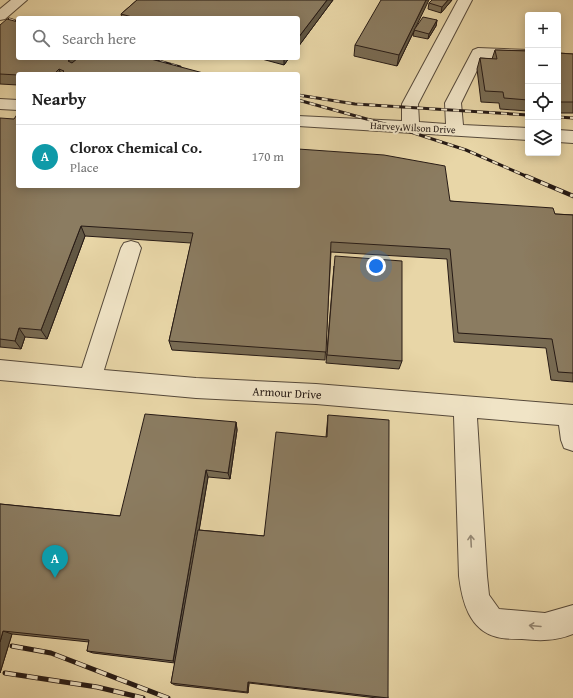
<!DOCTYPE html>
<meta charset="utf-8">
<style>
:root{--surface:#fff;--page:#f2f2f2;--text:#222;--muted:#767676;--line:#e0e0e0;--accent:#db2777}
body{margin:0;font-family:"Gentium Book Plus",serif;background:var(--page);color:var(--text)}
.controls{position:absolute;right:12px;top:12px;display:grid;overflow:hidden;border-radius:4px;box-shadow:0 2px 10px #0003}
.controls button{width:36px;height:36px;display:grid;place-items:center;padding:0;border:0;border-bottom:1px solid var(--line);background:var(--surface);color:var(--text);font:20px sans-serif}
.you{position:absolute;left:376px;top:266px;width:14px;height:14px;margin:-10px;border:3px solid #fff;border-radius:50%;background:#1a73e8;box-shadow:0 0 0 6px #1a73e833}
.badge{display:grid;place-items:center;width:26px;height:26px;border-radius:50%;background:var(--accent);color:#fff;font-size:13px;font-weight:700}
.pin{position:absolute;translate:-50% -33px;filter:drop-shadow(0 1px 2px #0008)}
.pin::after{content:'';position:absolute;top:21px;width:14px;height:12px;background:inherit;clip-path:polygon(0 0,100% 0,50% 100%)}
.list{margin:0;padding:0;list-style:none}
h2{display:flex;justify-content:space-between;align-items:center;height:52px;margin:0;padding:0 16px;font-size:17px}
h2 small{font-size:13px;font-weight:400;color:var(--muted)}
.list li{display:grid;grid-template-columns:26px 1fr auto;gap:12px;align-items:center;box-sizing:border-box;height:64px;padding:0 16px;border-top:1px solid var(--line)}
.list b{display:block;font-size:15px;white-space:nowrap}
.list p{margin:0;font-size:13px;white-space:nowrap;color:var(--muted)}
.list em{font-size:13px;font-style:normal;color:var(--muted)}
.icon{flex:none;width:22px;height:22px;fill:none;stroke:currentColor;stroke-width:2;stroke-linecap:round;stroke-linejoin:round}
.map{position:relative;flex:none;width:573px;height:698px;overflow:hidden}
.search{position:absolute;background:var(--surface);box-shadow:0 2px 10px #0003;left:16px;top:16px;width:284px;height:44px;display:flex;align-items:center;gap:10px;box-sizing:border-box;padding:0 14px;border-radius:4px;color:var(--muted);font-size:15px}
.panel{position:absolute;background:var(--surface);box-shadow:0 2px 10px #0003;left:16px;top:72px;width:284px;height:116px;border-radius:4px}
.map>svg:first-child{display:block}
</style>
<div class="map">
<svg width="573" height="698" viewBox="0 0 573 698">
<rect width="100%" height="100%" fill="#e8d6a7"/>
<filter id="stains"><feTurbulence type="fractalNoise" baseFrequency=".005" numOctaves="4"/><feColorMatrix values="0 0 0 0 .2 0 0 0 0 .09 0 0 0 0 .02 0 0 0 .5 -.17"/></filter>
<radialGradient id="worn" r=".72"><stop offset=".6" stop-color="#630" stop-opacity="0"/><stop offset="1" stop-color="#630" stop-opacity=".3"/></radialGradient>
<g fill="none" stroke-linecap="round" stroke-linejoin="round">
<g stroke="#56493a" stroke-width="2">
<path id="minor" d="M11,0H27L5,19L0,20V9Z
M458,0H472L418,104L419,122L446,124L445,103L473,50L478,48L528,50V60L483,58L461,103L463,125L528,128V140L298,126V116L402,121V104Z
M0,99L18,100V110L0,109Z
M558,130L573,131V143L558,142Z
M131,241L138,243L141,248L104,370L196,378L316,384L573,405V451L564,448L561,440L559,425L477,418L487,576L489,595L499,609L545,613L573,605V634C556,641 540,641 522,639C514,639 504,639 497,637C469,630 462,601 459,576L454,416L316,404L196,398L0,380V360L82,368L121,248L124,243Z"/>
</g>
<use href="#minor" fill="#f0e4c6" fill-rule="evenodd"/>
<g stroke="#261a15" stroke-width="3">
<path id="rail-far2" d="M9,19L18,22
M148,58L180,67
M298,95L355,104L528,115
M298,100L392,126L466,150L528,177
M558,117L573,118"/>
</g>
<g stroke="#261a15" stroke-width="4.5">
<path id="rail-far1" d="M526,176L573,196"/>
</g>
<g stroke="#261a15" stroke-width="5">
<path id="rail" d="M12,646L51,653L168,698
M5,673L97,687L143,698"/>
</g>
<use href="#rail-far2" stroke="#f0e4c6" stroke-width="2" stroke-dasharray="6" stroke-linecap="butt"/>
<use href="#rail-far1" stroke="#f0e4c6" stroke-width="3" stroke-dasharray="8" stroke-linecap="butt"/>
<use href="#rail" stroke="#f0e4c6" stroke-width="3.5" stroke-dasharray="11" stroke-linecap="butt"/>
</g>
<path fill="#786b53" stroke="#261a15" d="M137,0H333L298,47V18H122L121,14Z
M432,0H452L441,13L428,9L429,3Z
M437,20L436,26L428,39L413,36L414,31L397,66L354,56L355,45L415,29Z
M0,25L18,58L207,74H18V85L0,84Z
M495,50L528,51V111L500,109L499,103L481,102L477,69L480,58L492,59Z
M558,53L573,54V113H558Z
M258,58H289L284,65Z
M0,118L18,186L450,201L555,214L573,215V382L551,380L546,348L454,342L447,259L331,252L325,360L172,350L169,341L191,243L85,236L47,339L25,337L21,349L0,347Z
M334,266L402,361L399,369L326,363Z
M328,415L388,698H377L249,683L248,693L175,685L171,683L175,663L93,653L87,651L89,642L12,634L0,673V504L120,516L236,422L237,430L230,479L208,477L199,530L264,536L326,437Z"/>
<path fill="#615744" stroke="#261a15" d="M327,0H333L298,47V38Z
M426,0H429L397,66L399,55Z
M448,0H452L441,13L442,7Z
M437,20L436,26L428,39L429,34Z
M72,58H87L72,72L68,61Z
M284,58H289L284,65Z
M59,69L61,74H54Z
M81,226L85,236L47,339L41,330Z
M19,328L25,337L21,349L15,341Z
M236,422L237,430L230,479L228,473Z
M206,470L208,477L177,663L173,661Z
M3,631L12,634L0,673V642Z
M248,682L249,683L248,693L247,692Z"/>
<path fill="#8b7c61" stroke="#261a15" d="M137,0H327L298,38V18H136L121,14Z
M381,0H426L399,55L355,45Z
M432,0H448L442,7L429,3Z
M423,17L437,20L429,34L414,30Z
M7,19L18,22V58H72L68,61L72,63L78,58H147L207,74H61L64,71L59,69L54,74H18V75L0,74V25Z
M495,50L528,51V100L504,98L503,92L485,91L480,58L497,59Z
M558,53L573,54V102H558Z
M18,113V186H298V149L384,155L445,166L450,201L553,208L555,214L573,215V373L558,372L552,339L458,333L450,249L331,242L326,352L169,341L193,233L81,226L41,330L19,328L15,341L0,339V118L14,119Z
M335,256L402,261V361L327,355Z
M145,414L236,422L228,473L206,470L173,661L87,651L89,640L3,631L0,642V504L120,516Z
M328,415L389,420L388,698L248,682L247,692L171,683L198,530L264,536L276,432L327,437Z"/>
<defs><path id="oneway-shaft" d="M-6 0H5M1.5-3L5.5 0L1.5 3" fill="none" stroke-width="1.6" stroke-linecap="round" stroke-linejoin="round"/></defs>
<g stroke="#958976">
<use href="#oneway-shaft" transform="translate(471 541) rotate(-93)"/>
<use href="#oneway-shaft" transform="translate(535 626) rotate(-175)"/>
</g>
<g text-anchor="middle" stroke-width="4" stroke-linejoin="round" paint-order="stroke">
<g font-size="10" fill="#261a15" stroke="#f0e4c6">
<text transform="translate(413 127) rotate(3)" y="4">Harvey Wilson Drive</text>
</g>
<g font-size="12" fill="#261a15" stroke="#f0e4c6">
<text transform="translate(287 393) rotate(3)" y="4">Armour Drive</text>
</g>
</g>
<rect width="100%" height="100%" filter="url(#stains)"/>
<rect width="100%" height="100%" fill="url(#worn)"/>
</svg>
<div class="controls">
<button>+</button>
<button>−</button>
<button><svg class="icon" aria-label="locate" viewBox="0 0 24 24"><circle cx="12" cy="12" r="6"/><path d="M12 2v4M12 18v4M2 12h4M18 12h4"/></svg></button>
<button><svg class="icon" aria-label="layers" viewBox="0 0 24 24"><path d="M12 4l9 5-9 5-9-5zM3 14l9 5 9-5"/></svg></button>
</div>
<div class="you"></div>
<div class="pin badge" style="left:55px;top:578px;background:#0f9aa8">A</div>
<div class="search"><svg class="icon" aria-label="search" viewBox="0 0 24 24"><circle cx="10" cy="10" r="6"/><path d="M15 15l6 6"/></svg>Search here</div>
<section class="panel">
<h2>Nearby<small></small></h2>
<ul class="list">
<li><span class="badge" style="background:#0f9aa8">A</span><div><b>Clorox Chemical Co.</b><p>Place</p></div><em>170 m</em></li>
</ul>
</section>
</div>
